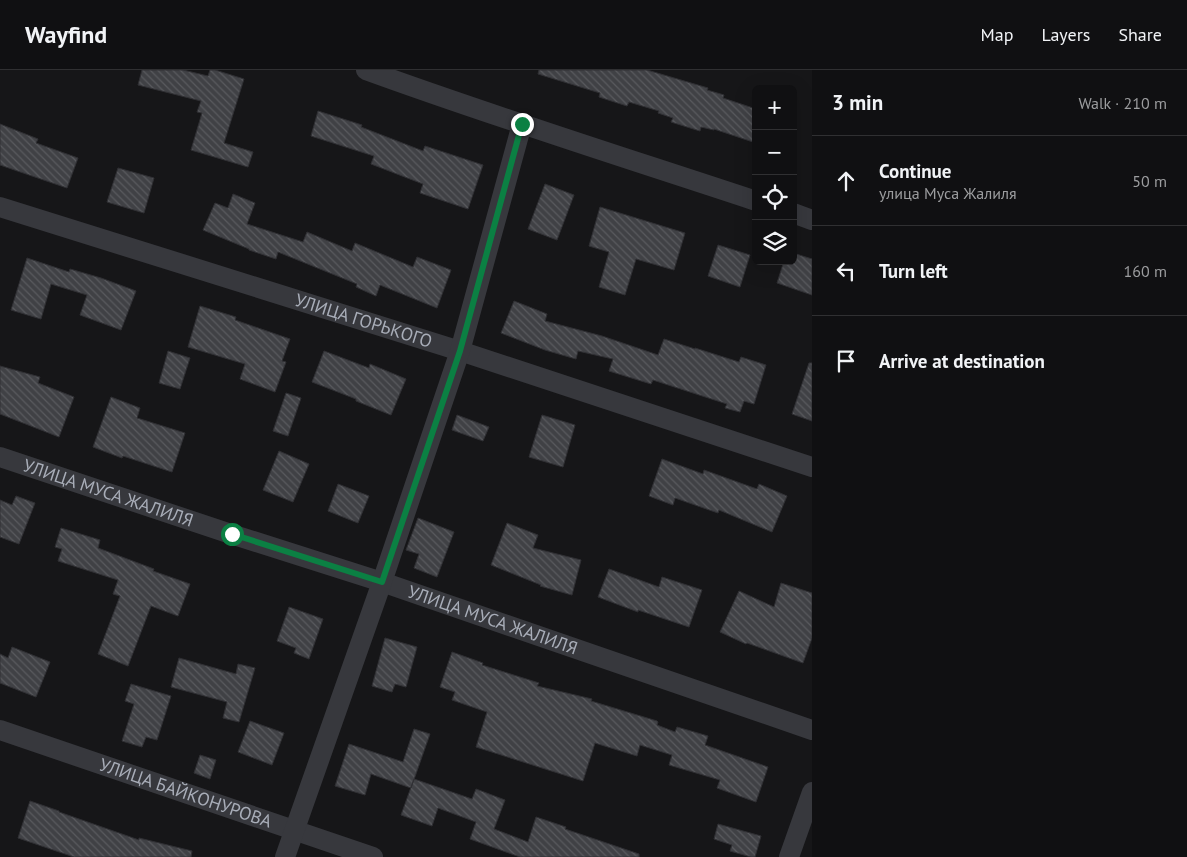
<!DOCTYPE html>
<meta charset="utf-8">
<style>
:root{--surface:#101012;--page:#1e1e20;--text:#f1f3f6;--muted:#9c9d9f;--line:#303032}
body{margin:0;font-family:"PT Sans",sans-serif;background:var(--page);color:var(--text)}
.controls{position:absolute;right:15px;top:15px;display:grid;overflow:hidden;border-radius:8px;box-shadow:0 5px 20px #0002}
.controls button{width:45px;height:45px;display:grid;place-items:center;padding:0;border:0;border-bottom:1px solid var(--line);background:var(--surface);color:var(--text);font:25px sans-serif}
.stop{position:absolute;width:15px;height:15px;margin:-11px;border:4px solid #0b8043;border-radius:50%;background:#fff}
.stop.end{background:#0b8043;border-color:#fff;box-shadow:0 1px 5px #0008}
.list{margin:0;padding:0;list-style:none}
h2{display:flex;justify-content:space-between;align-items:center;height:65px;margin:0;padding:0 20px;font-size:21px}
h2 small{font-size:16px;font-weight:400;color:var(--muted)}
.list li{display:grid;grid-template-columns:32px 1fr auto;gap:15px;align-items:center;box-sizing:border-box;height:90px;padding:0 20px;border-top:1px solid var(--line)}
.list b{display:block;font-size:19px;white-space:nowrap}
.list p{margin:0;font-size:16px;white-space:nowrap;color:var(--muted)}
.list em{font-size:16px;font-style:normal;color:var(--muted)}
.icon{flex:none;width:28px;height:28px;fill:none;stroke:currentColor;stroke-width:2;stroke-linecap:round;stroke-linejoin:round}
.map{position:relative;flex:none;width:812px;height:787px;overflow:hidden}
header{display:flex;align-items:center;gap:30px;box-sizing:border-box;height:70px;padding:0 25px;background:var(--surface);border-bottom:1px solid var(--line)}
header strong{font-size:24px}
nav{display:flex;gap:28px;margin-inline-start:auto;font-size:18px}
main{display:flex}
aside{flex:1;background:var(--surface)}
.map>svg:first-child{display:block}
</style>
<header>
<strong>Wayfind</strong>
<nav><a>Map</a><a>Layers</a><a>Share</a></nav>
</header>
<main>
<div class="map">
<svg width="812" height="787" viewBox="0 0 812 787">
<defs>
<pattern id="building-back-hatch" width="6" height="6" patternUnits="userSpaceOnUse" patternTransform="scale(1.25)"><rect width="6" height="6" fill="#404145"/><path d="M-1 5l2 2M0 0l6 6M5-1l2 2" fill="none" stroke="#595a5e"/></pattern>
</defs>
<rect width="100%" height="100%" fill="#161618"/>
<path fill="url(#building-back-hatch)" stroke="#303034" d="M142,0H183L208,6L210,0H215L244,9L224,73L253,82L248,97L191,80L202,43L197,42L201,31L138,15Z
M539,0H647L708,18L707,20L724,25L723,28L756,39V73L714,59V60L701,57L700,61L671,52L673,48L658,43L659,41L629,32L627,36L599,27L600,23L538,4Z
M318,41L362,55L361,57L423,81L425,76L483,95L468,139L420,123L423,114L371,94L374,86L311,66Z
M0,54L38,69L36,73L78,88L67,118L0,95Z
M118,98L154,108L144,143L107,132Z
M545,114L574,125L557,170L528,159Z
M233,124L255,133L247,154L303,172L307,162L352,181L355,173L413,197L417,187L451,200L437,238L380,215L376,226L356,217L357,214L278,182L276,189L249,180V179L203,160L215,133L228,138Z
M600,137L685,163L674,200L636,189L625,225L599,217L609,182L589,176Z
M718,175L750,185L740,217L708,206Z
M793,183L812,189V225L777,213L784,191H793Z
M27,188L69,202L70,199L101,208L136,221L121,260L80,245L87,225L51,214L41,249L11,240Z
M514,231L547,244L545,251L602,266L658,285L664,269L695,279V278L739,292L741,287L766,295L754,334L744,331L740,342L725,338L727,334L653,310L651,314L609,301L613,289L578,281L576,289L545,280L501,263Z
M200,236L236,247L235,250L290,269L282,291L286,292L275,322L240,309L245,294L188,277Z
M168,281L190,288L180,319L159,313Z
M324,281L369,298L370,294L406,309L391,345L356,331V329L312,312Z
M809,293H812V351L792,344Z
M0,296L40,307L38,313L74,327L59,367L0,344Z
M286,323L301,328L288,366L273,361Z
M111,327L140,338L137,348L185,363L172,402L123,386L122,388L93,377Z
M457,345L489,357L483,371L452,360Z
M542,345L575,355L563,397L529,387Z
M279,381L309,394L293,432L263,420Z
M662,389L703,404L704,400L757,419L759,414L787,426L772,462L719,440L718,443L675,428L673,435L649,426Z
M338,414L369,426L358,453L328,441Z
M16,426L35,433L19,474L0,467V430L12,435Z
M418,448L454,462L437,507L414,498L419,484L406,480Z
M507,453L538,465L533,478L581,490L572,525L540,516L541,515L491,495Z
M61,458L100,470L98,478L154,499L153,501L190,514L178,546L151,536L128,596L98,584L120,526L113,524L118,510L58,491L62,479L55,477Z
M609,499L659,517L662,507L702,520L689,557L638,540V542L598,527Z
M781,513L812,523V568L803,593L747,573L746,574L720,562L739,521L774,537Z
M289,537L323,549L309,589L294,583L296,578L277,571Z
M385,568L417,577L406,617L395,614L392,622L372,616Z
M12,577L50,592L36,627L0,613V584L8,588Z
M452,582L483,593L482,595L539,613L537,616L592,629L591,631L657,651L658,652L657,655L675,662L677,657L708,666L705,675L768,697L756,732L717,718L720,710L669,695L672,685L640,675L637,686L595,673L583,711L476,677L487,642L452,630L455,622L440,617Z
M179,588L236,604L238,594L255,598L239,652L223,648L227,632L171,617Z
M131,614L171,626L157,670L146,667L142,677L122,671L134,634L125,631Z
M250,651L284,663L272,695L238,682Z
M414,659L430,664L411,718L371,704L365,725L335,716L349,674L403,692Z
M200,685L216,690L210,709L194,703Z
M414,709L472,729L476,719L505,730L494,759L528,772L536,747L566,757L565,759L639,784V787H520L470,769L476,752L438,738L432,756L401,745Z
M30,731L59,741V742L139,770V768L192,781L191,787H74L18,768Z
M718,754L761,766L755,787H751L730,781L732,775L714,769Z"/>
<g fill="none" stroke-linecap="round" stroke-linejoin="round">
<g stroke="#37383d" stroke-width="20">
<path d="M366,0C495,47 626,88 756,131"/>
<path id="s1" d="M0,137L460,281L812,397"/>
<path d="M793,143L812,150"/>
<path id="s2" d="M0,387L231,464L382,512L812,660"/>
<path id="s3" d="M0,660L373,787"/>
<path d="M285,787L382,512L460,281L522,54"/>
<path d="M789,787L812,722"/>
</g>
</g>
<g fill="none" stroke-linecap="round" stroke-linejoin="round">
<path stroke="#0b8043" stroke-width="6" d="M232,464L382,512L460,281L522,54"/>
</g>
<g text-anchor="middle" stroke-width="4" stroke-linejoin="round" paint-order="stroke">
<g font-size="18" fill="#a8adb8" stroke="#111113">
<text dy="6" stroke="none"><textPath href="#s1" startOffset="381">УЛИЦА ГОРЬКОГО</textPath></text>
<text dy="6" stroke="none"><textPath href="#s2" startOffset="114">УЛИЦА МУСА ЖАЛИЛЯ</textPath></text>
<text dy="6" stroke="none"><textPath href="#s2" startOffset="519">УЛИЦА МУСА ЖАЛИЛЯ</textPath></text>
<text dy="6" stroke="none"><textPath href="#s3" startOffset="196">УЛИЦА БАЙКОНУРОВА</textPath></text>
</g>
</g>
</svg>
<div class="controls">
<button>+</button>
<button>−</button>
<button><svg class="icon" aria-label="locate" viewBox="0 0 24 24"><circle cx="12" cy="12" r="6"/><path d="M12 2v4M12 18v4M2 12h4M18 12h4"/></svg></button>
<button><svg class="icon" aria-label="layers" viewBox="0 0 24 24"><path d="M12 4l9 5-9 5-9-5zM3 14l9 5 9-5"/></svg></button>
</div>
<div class="stop" style="left:232px;top:464px"></div>
<div class="stop end" style="left:522px;top:54px"></div>
</div>
<aside>
<h2>3 min<small>Walk · 210 m</small></h2>
<ul class="list">
<li><svg class="icon" aria-label="ahead" viewBox="0 0 24 24"><path d="M12 20V5M6 11l6-6 6 6"/></svg><div><b>Continue</b><p>улица Муса Жалиля</p></div><em>50 m</em></li>
<li><svg class="icon" aria-label="left" viewBox="0 0 24 24"><path d="M17 20v-9H6M10 6l-5 5 5 5"/></svg><div><b>Turn left</b></div><em>160 m</em></li>
<li><svg class="icon" aria-label="arrive" viewBox="0 0 24 24"><path d="M6 21V4h12l-3 4 3 4H6"/></svg><div><b>Arrive at destination</b></div></li>
</ul>
</aside>
</main>
